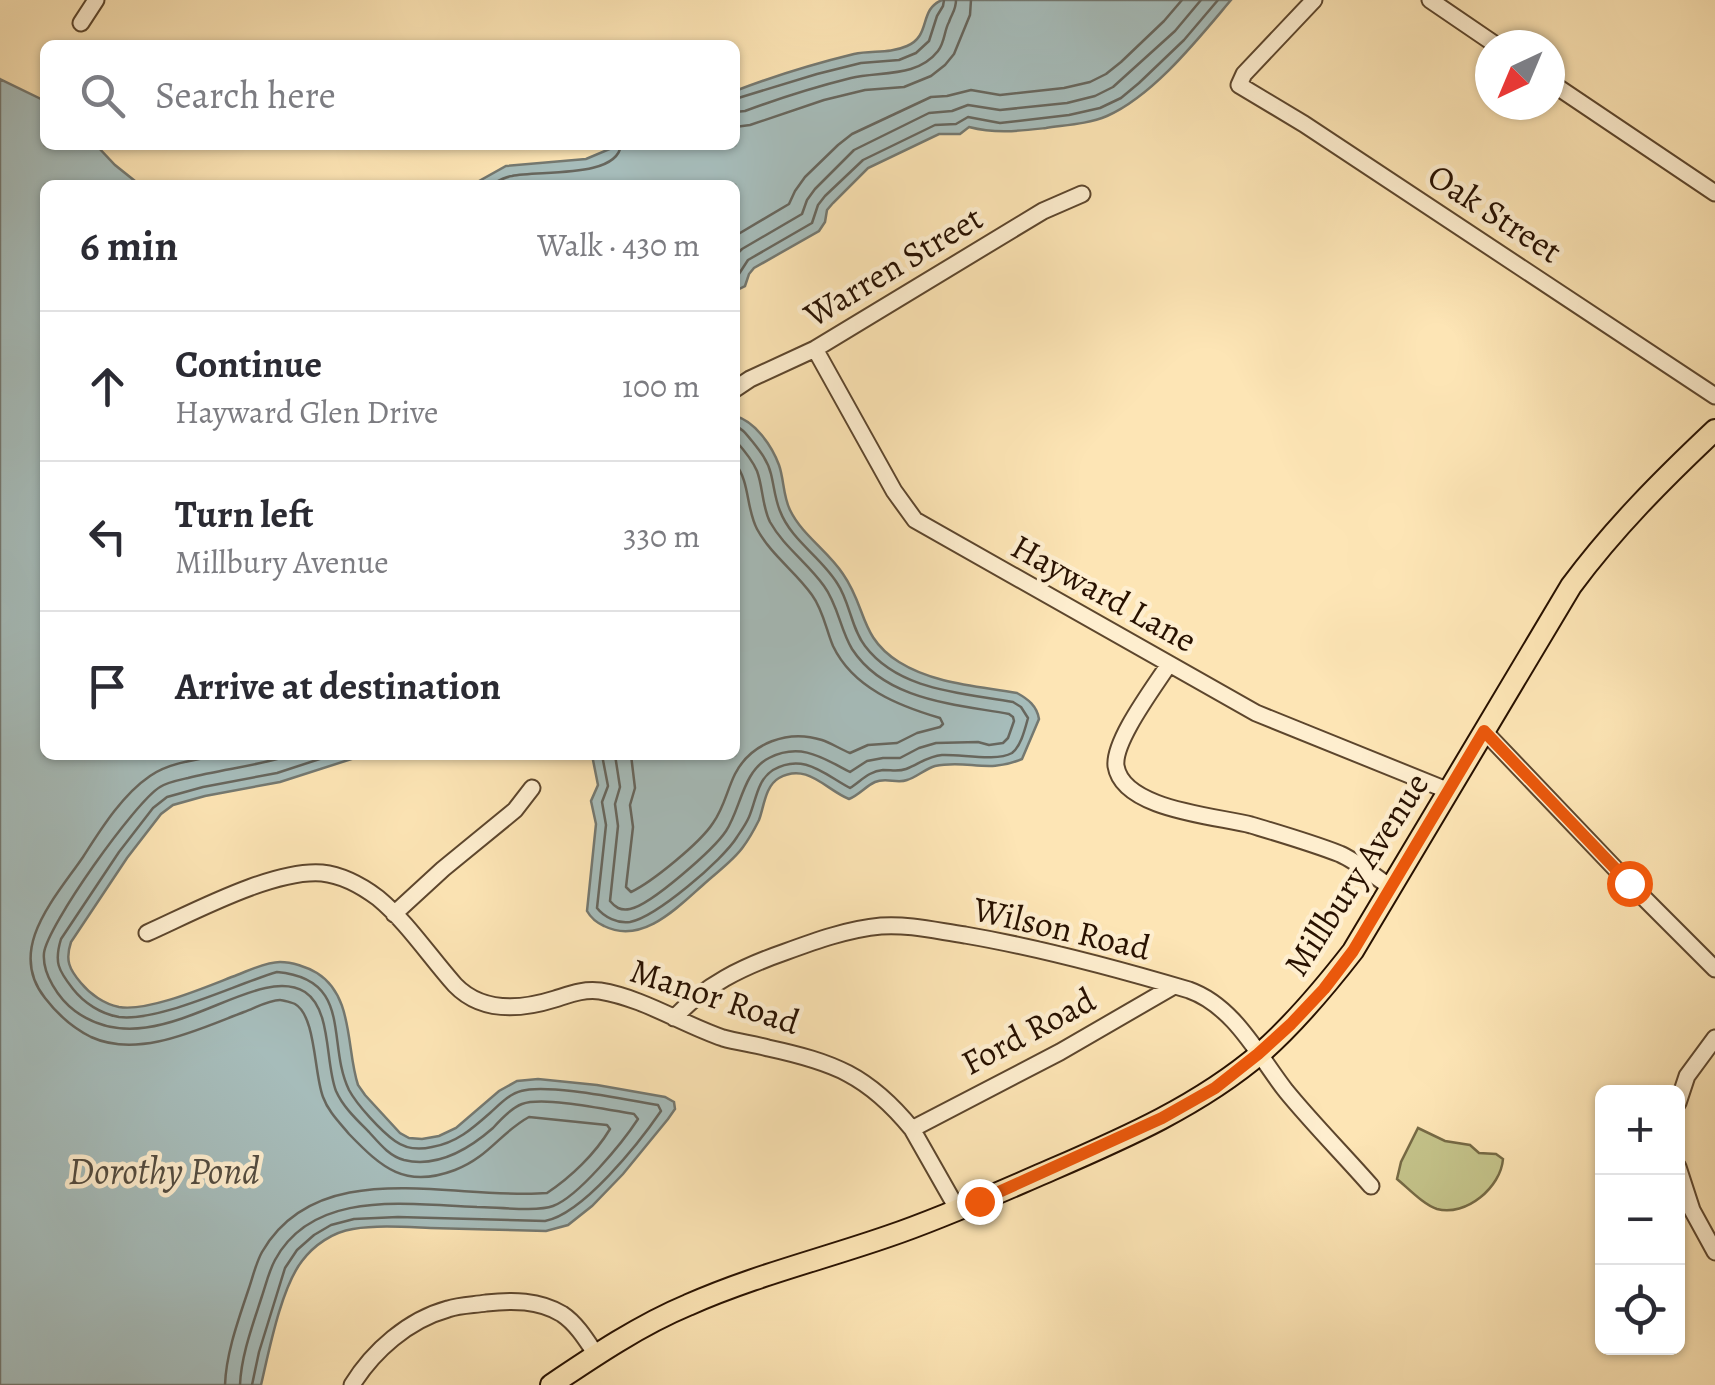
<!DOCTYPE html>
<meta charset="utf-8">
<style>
:root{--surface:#fff;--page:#f2f2f3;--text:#2b2b33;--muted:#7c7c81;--line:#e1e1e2}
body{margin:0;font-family:Alegreya,serif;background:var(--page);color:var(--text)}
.controls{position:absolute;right:30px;bottom:30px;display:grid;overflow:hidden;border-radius:15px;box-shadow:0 2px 8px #0004}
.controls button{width:90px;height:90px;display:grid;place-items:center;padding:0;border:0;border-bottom:2px solid var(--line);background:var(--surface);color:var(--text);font:50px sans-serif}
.compass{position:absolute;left:1475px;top:30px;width:90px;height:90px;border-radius:50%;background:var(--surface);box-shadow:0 2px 8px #0004;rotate:224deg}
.stop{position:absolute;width:30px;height:30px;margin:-22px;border:8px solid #ea580c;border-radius:50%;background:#fff}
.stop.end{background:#ea580c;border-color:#fff;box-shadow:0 2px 10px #0008}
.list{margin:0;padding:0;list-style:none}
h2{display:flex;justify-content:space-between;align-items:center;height:130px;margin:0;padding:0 40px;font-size:42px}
h2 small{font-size:32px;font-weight:400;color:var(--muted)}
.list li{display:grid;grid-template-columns:65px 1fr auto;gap:30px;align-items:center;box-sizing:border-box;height:150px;padding:0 40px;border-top:2px solid var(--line)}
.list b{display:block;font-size:38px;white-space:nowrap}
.list p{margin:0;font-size:32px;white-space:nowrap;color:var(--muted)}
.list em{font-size:32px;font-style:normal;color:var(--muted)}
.icon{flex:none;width:55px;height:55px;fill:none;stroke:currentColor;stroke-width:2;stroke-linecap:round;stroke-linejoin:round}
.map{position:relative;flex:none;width:1715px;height:1385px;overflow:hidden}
.search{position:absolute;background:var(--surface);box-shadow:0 2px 8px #0004;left:40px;top:40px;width:700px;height:110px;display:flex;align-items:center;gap:25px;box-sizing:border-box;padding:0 35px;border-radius:15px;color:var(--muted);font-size:38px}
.panel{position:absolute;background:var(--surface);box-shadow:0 2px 8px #0004;left:40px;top:180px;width:700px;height:580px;border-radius:15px}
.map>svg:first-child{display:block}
</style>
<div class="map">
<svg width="1715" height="1385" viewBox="0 0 1715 1385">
<rect width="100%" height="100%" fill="#fde5b5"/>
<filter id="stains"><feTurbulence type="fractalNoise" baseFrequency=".002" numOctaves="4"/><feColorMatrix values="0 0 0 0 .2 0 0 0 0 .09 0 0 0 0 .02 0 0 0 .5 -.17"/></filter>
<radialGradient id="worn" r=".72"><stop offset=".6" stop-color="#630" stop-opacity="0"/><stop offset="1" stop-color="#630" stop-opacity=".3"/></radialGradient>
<path fill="#c4c38a" stroke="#766a45" stroke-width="2.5" d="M1418,1128L1445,1141L1470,1145L1479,1153L1496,1154L1503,1159C1501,1187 1466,1217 1437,1209C1424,1205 1409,1189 1397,1179L1401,1162Z"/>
<path fill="#a6bcba" stroke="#747870" stroke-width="2.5" d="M942,0H1231C1198,39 1154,95 1107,116C1088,124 1066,125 1046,128C1019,131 996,134 969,127L960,134H939L868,168L833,203L827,210L825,222L819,231L754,268L749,274L745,286L735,291V185H472L506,166L586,159L619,145H735V91C774,76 813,64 854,54C872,50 889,54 907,46C932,35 918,10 942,0Z
M0,79L45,101V145H96L115,165L140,185H45V755H364L280,782L205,796L173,805L161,814L127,858L71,942C65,960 69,969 81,983C90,994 104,1004 119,1007C149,1012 208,986 237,975C250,970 266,962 280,962C292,962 307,967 317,973C354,996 346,1049 358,1085L365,1095L400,1133L409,1138L422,1139L439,1136L456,1128L499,1091L517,1081L538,1079L597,1085L665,1097L674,1102L675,1109L668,1119L623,1174L592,1206L568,1225L546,1231C507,1230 469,1229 430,1228C405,1227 378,1225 353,1229C333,1232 314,1245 302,1261C281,1288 269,1351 261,1385H0Z
M735,416C755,421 772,446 779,465C784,479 783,496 790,510C802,535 828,551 843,574C867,608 859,637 899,662C934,684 978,686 1017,693C1028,699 1037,706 1039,719L1022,759C988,774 967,759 935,766C925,769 917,777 907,780C897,784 886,777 875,782C866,786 859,795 849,799C826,790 807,762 779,778C765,786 764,807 759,820C755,828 749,839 743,847C733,861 717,872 704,884C677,908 642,945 604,926C595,922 591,918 587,911L596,824L591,801L598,785L592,755H735Z"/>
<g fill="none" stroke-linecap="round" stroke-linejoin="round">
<path stroke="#67665d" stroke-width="2.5" d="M735,99L817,74L861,63L899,60L916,53L929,41L937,16L943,6L944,0
M735,112L745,111C780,98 815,87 851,78C880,71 917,78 938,51C945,42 944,31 949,22C952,13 956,10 956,0
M735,127L750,125L824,100L865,90L904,87L931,76L945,65L954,54L970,15L971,0
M491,185C498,181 504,177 512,176C538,170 617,179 621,145
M735,236L789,204L795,191L805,177L838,145L852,134L931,97L947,96L971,90L1000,95L1064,88L1090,82L1106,74L1121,62L1164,21L1182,0
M735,256L742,249L802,214L807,200L815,189L854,150L929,113L952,111L968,105L1000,110L1067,103L1095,96L1113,87L1175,31L1201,0
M735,280L748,260L812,223L818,205L825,196L863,160L935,125L956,124L968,117L1000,123L1069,115L1100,108L1121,98L1139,83L1184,40L1218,0
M223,755C200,759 170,762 150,776C122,795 101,829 83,857C55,898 6,949 45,998C58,1015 71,1027 91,1037C139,1059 199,1029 244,1012C255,1008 269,1000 280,1000C283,1000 293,1003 295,1004C316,1016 314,1074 323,1097C328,1111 339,1122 349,1134C382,1168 405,1189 455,1170C489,1157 501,1132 529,1117L607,1125L610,1129C595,1154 571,1177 547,1193C455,1201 319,1153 262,1252C256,1263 253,1276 249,1288C239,1318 226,1353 225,1385
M602,755L608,786L602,802L606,825L597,908C604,917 618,924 630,922C656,917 723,860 737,837C741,831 746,824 749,817C756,801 757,780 773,770C804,752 825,775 850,788C861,781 869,771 883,770C892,770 898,772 906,769C919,764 928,756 942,755C961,754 996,762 1012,753C1021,746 1025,729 1028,718L1021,707L1013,702C963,693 899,691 865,646C851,628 850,602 837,583C821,557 791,540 780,511C775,499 774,486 771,474C768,461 760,451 752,441C746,434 743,429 735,426
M615,755L620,787L615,804L618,826L610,901C615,907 620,911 630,909C651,905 714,849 726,831C741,808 743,771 769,758C801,742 823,758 850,772L867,761L883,758H900L919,748L936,743L978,742L989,745L1003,743L1008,738L1014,721L1013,717L1009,714C955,704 886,701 852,649C840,629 838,605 824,586C808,563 784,547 770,522C762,506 763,487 757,471C752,459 743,449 735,440
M631,755L635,788L630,805L633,827L626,887L631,892C652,882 700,843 713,823C724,808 727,790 735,774C751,743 788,729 822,740C831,743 840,749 850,753L868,745L897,743L917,733L940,727L943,724L940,718C899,706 853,688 833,646C826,629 823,610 812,595C796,572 771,555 757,529C746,508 750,482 735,463
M240,1385C241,1356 253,1324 262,1296C266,1284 269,1271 275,1260C314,1188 408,1205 477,1207C495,1207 538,1212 553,1206C578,1197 623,1142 638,1119L634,1114C609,1110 544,1096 522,1104C511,1108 501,1119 493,1128C469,1149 437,1168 404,1160C389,1156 379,1143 369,1132C357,1120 343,1107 336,1091C325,1063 332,1010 305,992C253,960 155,1070 75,1011C59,999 42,974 44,953C47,926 135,802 160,787C168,782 179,780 188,778C222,769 258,766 291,755
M252,1385L259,1352L285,1268L297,1250L314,1235L331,1225L354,1219L398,1217L545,1221C583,1214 639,1143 661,1111L658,1105C627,1100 547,1083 521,1091C509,1094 499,1105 490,1113C472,1129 456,1143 432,1147C419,1150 406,1149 395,1141C381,1131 357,1105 349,1090C326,1043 354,979 277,972C236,984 159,1022 119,1017C101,1014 84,1003 73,989C58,970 54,962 61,939L119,852L153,808L167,797L203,787L277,773L332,755"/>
<g stroke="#5d462d" stroke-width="19">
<path id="minor" d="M1314,0L1244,74L1239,85L1304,124L1715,396
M1430,0L1496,45
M81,23L96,0
M1550,82L1715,193
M815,349L894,491L915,520L1256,713L1449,791
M735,389L750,379L815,349L1043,211L1082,194
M1169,664C1155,686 1113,741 1116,766C1123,810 1217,816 1251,825C1281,834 1312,843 1340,854C1358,862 1375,877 1392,888
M1484,731L1629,883L1715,969
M394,914L443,869L515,810L532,788
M147,933C192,913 273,869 322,873C341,875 362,886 378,898C407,922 430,957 455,985C482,1013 520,1010 555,999C571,994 583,989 600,991C643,998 682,1024 723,1038C737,1042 753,1044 768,1048C833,1062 868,1075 912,1129L958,1210
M674,1018C705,985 742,967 785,952C815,941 848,929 881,926C909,924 937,931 965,935C1041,948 1115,968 1189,990C1234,1006 1258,1055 1286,1091C1313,1124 1343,1154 1371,1186
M1678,1103L1687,1076L1715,1038
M912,1129L1060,1052L1174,986
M1678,1167L1692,1210L1715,1252
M352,1385C373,1351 408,1320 448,1309C460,1305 474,1305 486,1303C512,1300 539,1300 562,1314C577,1324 587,1341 597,1356"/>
</g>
<g stroke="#281100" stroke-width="24">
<path id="major" d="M551,1385C594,1356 640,1325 688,1305C753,1276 823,1259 889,1236C942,1218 993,1195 1044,1173C1120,1140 1198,1107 1262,1052C1296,1022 1325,987 1353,951L1571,586C1614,528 1663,479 1715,430"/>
</g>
<use href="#minor" stroke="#feeecf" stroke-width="15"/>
<use href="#major" stroke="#fde5b5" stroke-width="20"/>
</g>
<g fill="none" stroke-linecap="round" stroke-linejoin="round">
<path stroke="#ea580c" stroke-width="12" d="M979,1201L1162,1118L1215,1088L1258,1054L1291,1024L1324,989L1353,951L1484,731L1629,883"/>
</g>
<g text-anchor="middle" stroke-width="9" stroke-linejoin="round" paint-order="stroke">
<g font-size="35" fill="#281100" stroke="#feeecf">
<text transform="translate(1495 213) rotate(33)" y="12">Oak Street</text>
<text transform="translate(893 266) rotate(-31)" y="12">Warren Street</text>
<text transform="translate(1104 593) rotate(29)" y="12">Hayward Lane</text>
<text transform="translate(1356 874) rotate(-57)" y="12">Millbury Avenue</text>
<text transform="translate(1062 928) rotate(13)" y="12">Wilson Road</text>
<text transform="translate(715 996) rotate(18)" y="12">Manor Road</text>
<text transform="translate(1028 1031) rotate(-28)" y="12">Ford Road</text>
</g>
<g font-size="38" font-style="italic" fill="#544d41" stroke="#feeecf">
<text x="164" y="1184">Dorothy Pond</text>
</g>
</g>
<rect width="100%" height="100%" filter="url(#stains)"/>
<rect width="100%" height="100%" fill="url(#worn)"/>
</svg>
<div class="controls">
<button>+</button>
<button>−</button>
<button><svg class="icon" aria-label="locate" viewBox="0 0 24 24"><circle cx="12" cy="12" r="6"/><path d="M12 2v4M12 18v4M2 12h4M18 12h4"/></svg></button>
</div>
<svg class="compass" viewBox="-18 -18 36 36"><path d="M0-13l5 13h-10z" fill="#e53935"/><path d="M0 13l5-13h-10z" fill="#7c7c81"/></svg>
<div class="stop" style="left:1629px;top:883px"></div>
<div class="stop end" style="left:979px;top:1201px"></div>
<div class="search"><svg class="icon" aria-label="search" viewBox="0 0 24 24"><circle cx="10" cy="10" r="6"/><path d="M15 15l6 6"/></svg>Search here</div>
<section class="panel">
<h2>6 min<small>Walk · 430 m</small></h2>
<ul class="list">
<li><svg class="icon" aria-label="ahead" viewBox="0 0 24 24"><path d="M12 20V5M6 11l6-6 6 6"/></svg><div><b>Continue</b><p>Hayward Glen Drive</p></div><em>100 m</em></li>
<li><svg class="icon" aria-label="left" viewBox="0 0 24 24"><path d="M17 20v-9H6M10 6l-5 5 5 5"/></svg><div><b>Turn left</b><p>Millbury Avenue</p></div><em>330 m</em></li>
<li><svg class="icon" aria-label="arrive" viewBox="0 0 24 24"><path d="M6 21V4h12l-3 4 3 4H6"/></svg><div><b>Arrive at destination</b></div></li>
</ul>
</section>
</div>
